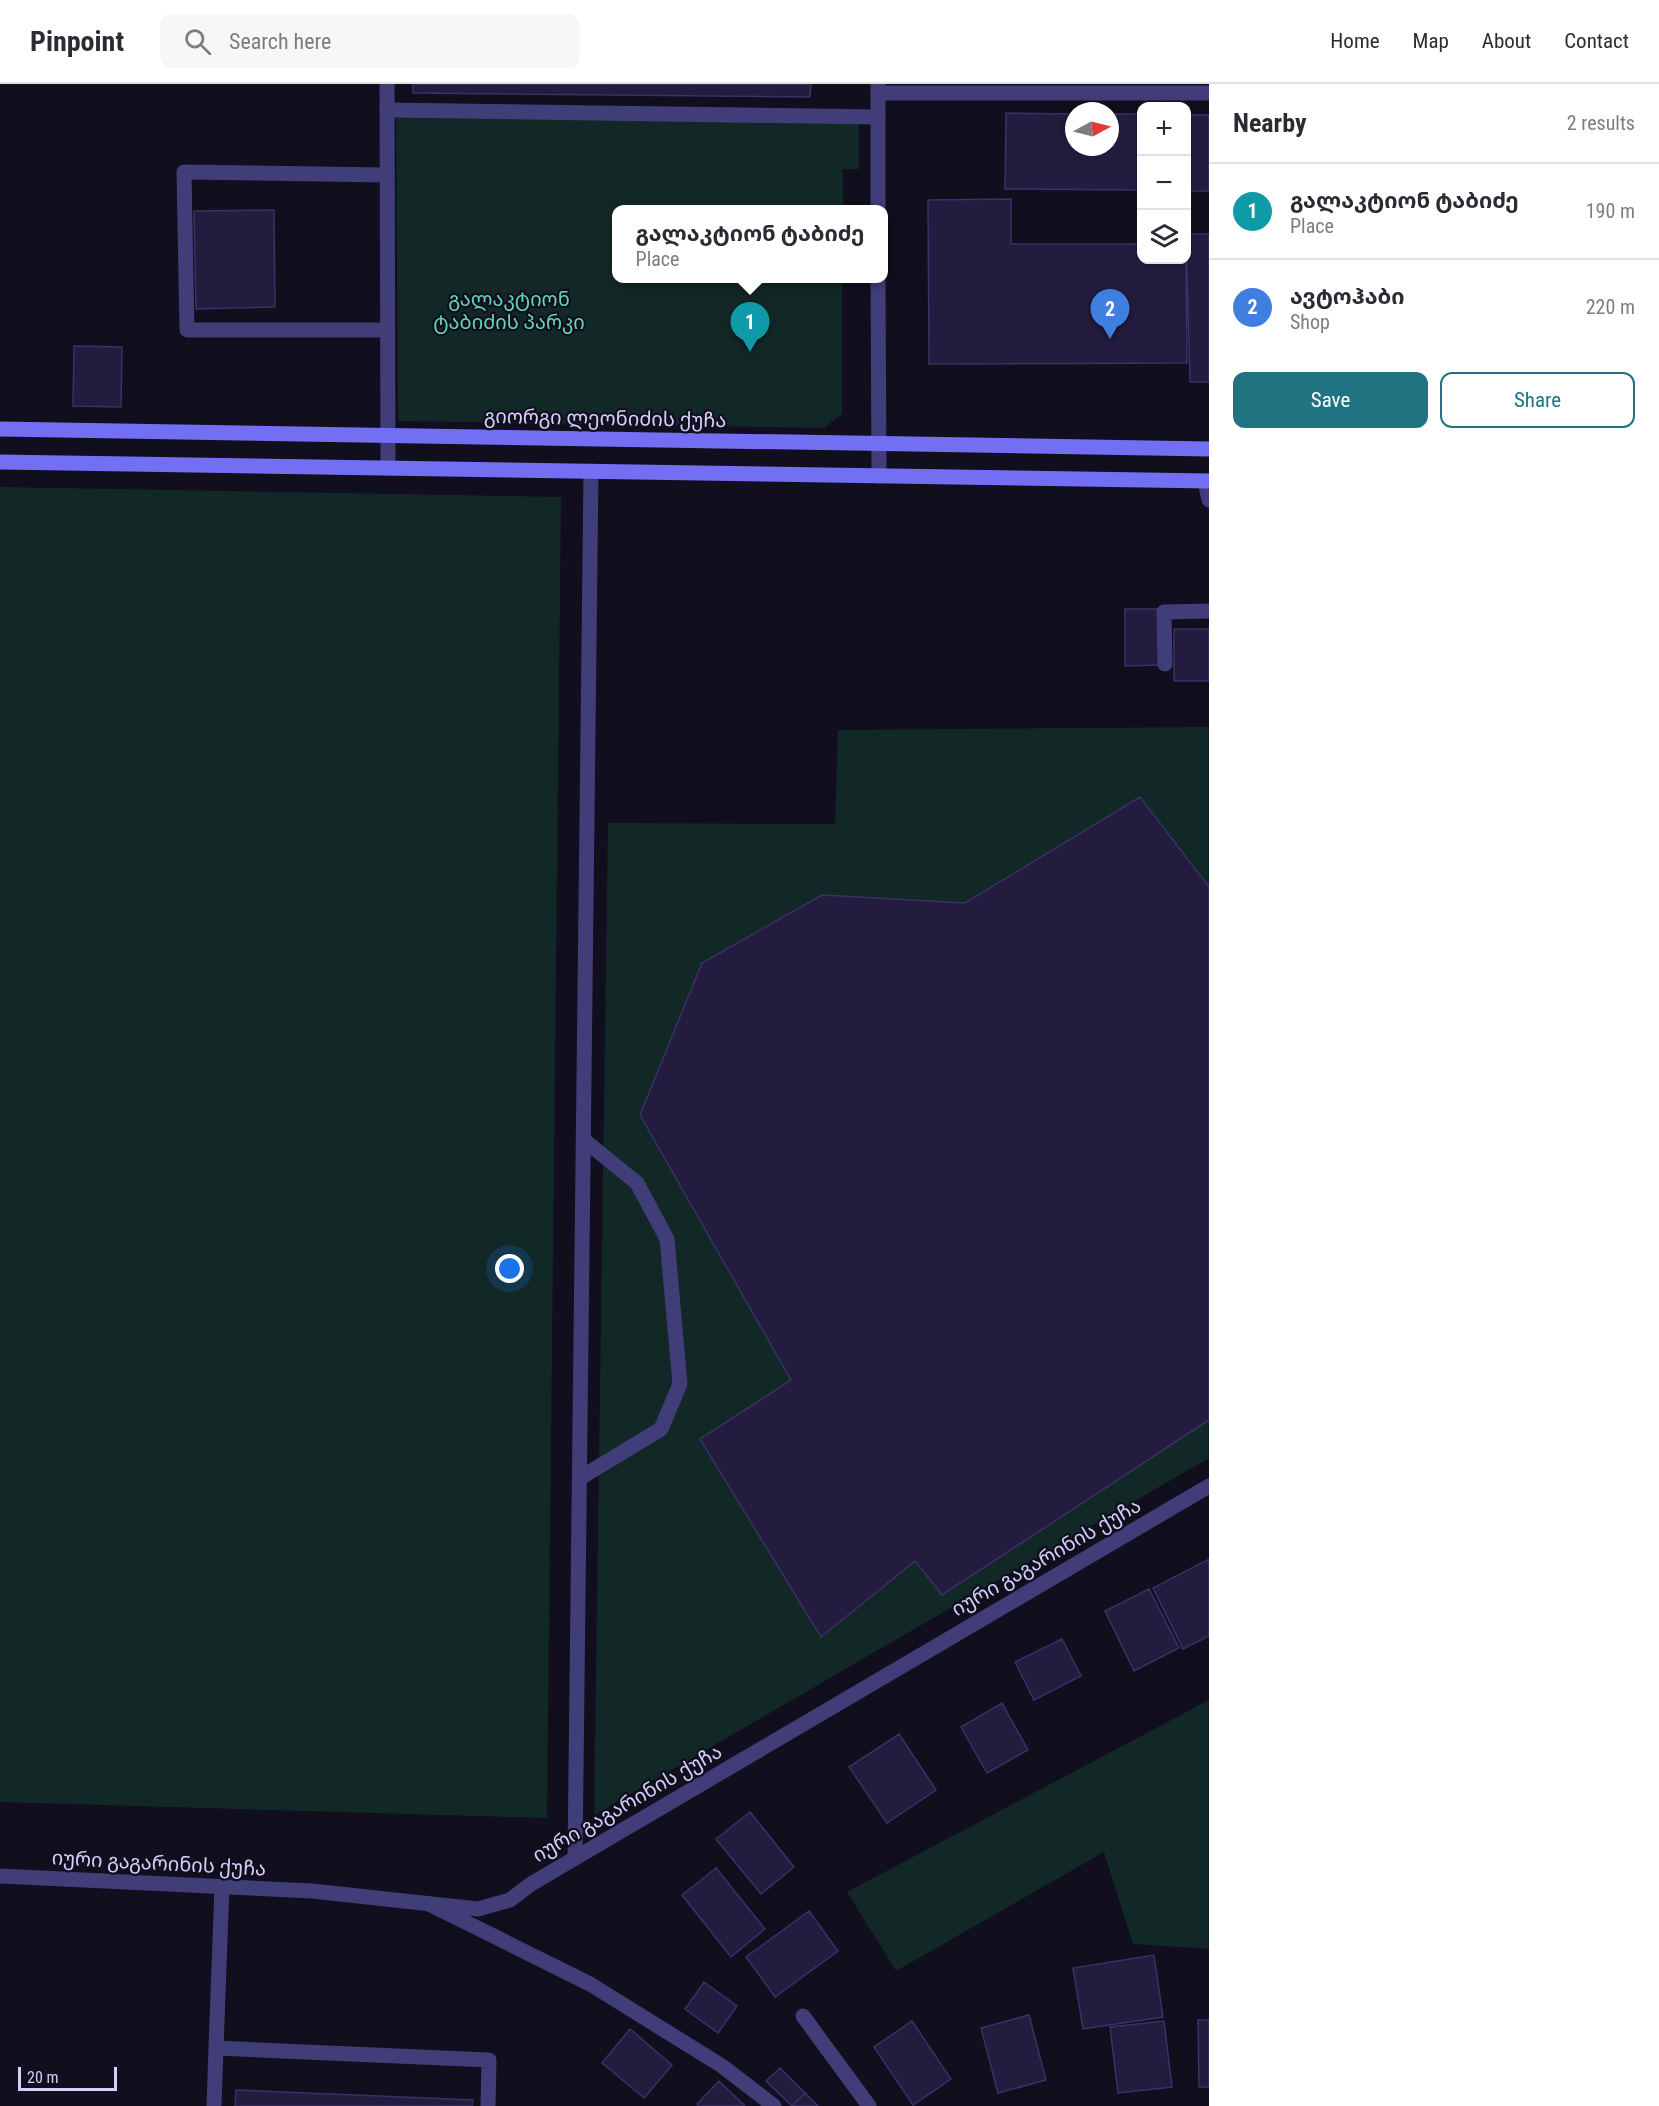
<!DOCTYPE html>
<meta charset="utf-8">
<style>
:root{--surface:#fff;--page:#f7f7f7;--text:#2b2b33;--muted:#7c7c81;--line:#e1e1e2;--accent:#207482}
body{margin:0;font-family:"Roboto Condensed","Noto Sans Georgian",sans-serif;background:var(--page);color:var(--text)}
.controls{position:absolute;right:18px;top:18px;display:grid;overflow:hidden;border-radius:12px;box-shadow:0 3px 9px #0003}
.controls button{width:54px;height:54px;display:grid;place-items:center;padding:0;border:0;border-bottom:2px solid var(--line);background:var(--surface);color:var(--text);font:30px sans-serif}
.compass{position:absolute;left:1065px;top:18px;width:54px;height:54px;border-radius:50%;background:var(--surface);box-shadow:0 3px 9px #0003;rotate:83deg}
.scale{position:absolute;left:18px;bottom:15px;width:99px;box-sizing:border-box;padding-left:6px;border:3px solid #d5d0fb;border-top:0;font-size:16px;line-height:21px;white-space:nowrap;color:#d5d0fb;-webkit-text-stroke:4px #110e1e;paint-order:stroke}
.you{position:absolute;left:510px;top:1185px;width:21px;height:21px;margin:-15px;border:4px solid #fff;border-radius:50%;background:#1a73e8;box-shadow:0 0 0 9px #1a73e833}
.badge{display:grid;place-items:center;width:39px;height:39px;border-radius:50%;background:var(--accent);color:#fff;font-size:20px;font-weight:700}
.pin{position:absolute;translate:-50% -50px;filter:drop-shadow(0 2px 3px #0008)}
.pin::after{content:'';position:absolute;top:32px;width:21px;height:18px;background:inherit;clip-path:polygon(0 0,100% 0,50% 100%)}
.popup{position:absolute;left:612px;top:121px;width:276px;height:78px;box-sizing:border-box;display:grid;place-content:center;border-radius:12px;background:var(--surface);filter:drop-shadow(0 2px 4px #0005);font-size:20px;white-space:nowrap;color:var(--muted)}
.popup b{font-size:22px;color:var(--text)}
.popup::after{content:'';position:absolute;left:50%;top:100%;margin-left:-12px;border:12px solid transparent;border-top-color:var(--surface)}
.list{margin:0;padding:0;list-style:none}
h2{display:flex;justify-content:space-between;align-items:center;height:78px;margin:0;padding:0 24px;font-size:26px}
h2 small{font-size:20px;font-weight:400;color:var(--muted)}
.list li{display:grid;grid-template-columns:39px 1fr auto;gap:18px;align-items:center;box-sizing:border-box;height:96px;padding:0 24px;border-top:2px solid var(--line)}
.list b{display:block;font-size:22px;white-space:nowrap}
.list p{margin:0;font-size:20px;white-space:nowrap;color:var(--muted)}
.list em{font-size:20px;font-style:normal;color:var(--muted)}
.actions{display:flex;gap:12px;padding:18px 24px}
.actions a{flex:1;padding:14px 0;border:2px solid var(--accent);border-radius:12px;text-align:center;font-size:21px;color:var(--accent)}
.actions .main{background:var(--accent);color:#fff}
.icon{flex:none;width:33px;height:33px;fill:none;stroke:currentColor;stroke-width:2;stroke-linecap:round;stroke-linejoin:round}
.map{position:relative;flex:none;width:1209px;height:2022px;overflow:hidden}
header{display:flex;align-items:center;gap:36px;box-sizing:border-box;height:84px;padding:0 30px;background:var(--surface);border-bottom:2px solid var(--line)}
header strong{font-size:28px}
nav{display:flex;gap:33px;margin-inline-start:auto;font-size:21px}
.search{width:420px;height:54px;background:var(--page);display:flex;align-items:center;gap:15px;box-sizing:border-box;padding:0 21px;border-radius:12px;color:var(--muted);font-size:22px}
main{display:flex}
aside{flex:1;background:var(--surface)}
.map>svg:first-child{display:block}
</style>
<header>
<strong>Pinpoint</strong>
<div class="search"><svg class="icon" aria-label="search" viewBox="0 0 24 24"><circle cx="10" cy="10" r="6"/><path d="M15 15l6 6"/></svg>Search here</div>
<nav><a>Home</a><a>Map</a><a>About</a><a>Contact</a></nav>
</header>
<main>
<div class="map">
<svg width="1209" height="2022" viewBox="0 0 1209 2022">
<rect width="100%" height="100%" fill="#110e1e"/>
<path fill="#122827" d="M396,34L859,38V85H843V125H616V194L842,195V330L824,344L398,337Z
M0,403L561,413L547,1734L0,1718Z
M1209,643V1374L594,1731L608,739L835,740L838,646Z
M1209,1616V1865L1133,1860L1104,1768L896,1887L847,1808Z"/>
<path fill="#231c3e" stroke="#3b3068" stroke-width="1.5" d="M413,0H811L810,13L413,9Z
M1006,29L1074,30V63H1110V30H1142V106L1005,105Z
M1186,31H1209V107H1186Z
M1011,115V160H1142V176H1186L1187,279L929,280L928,116Z
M274,126L275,223L196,225L194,127Z
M1186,150H1209V298H1190Z
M74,262L122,263L121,323L73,322Z
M1125,525H1159V581L1125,582Z
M1174,545H1209V597H1174Z
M1140,713L1209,803V1336L942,1511L915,1477L821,1553L700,1355L791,1296L640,1031L702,879L822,811L965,819Z
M1209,1475V1552L1183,1565L1153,1504Z
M1149,1505L1179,1564L1134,1587L1105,1527Z
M1062,1555L1081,1592L1034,1616L1015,1578Z
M1002,1619L1028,1666L987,1689L961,1643Z
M899,1650L936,1706L887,1739L849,1683Z
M750,1728L794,1783L761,1810L716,1755Z
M716,1784L765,1845L731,1873L682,1811Z
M809,1827L838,1867L775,1913L746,1873Z
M1154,1871L1163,1933L1083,1945L1073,1884Z
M704,1898L737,1922L718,1949L685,1925Z
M1029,1931L1046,1996L998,2009L981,1944Z
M1198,1936H1209V2003H1199Z
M912,1937L951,1995L913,2021L874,1963Z
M1164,1937L1172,2003L1118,2009L1110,1943Z
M630,1945L672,1981L644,2014L602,1979Z
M780,1984L805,2009L792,2022L766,1997Z
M719,1997L745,2022H699L697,2020Z
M236,2006L473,2016L472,2022H235Z
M805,2009L818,2022H792Z"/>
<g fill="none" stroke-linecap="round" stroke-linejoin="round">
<path stroke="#403d79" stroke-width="15" d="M878,9H1209
M387,26L878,33
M387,91L184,88L187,246H387
M1205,397L1209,416
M1165,580L1164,528L1209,527
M580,1394L661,1345L680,1300L667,1155L637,1099L584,1056
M222,1802L216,1964L489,1976L488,2022
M429,1820L590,1900L722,1982L774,2022
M803,1932L869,2022
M214,2022L216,1964"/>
<path stroke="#403d79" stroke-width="15" d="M387,0L388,384
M575,1774L591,387
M0,1792L312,1807L478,1825L510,1816L531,1800L1209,1402"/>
<path stroke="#403d79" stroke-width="15" d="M878,0V125
M878,194L879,392"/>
<path stroke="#736ff3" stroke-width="15" d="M0,345L1209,365
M0,378L1209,397"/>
</g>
<g text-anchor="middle" stroke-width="4.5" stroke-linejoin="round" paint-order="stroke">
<g font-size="20" fill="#62d4b8" stroke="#110e1e">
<text x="509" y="222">გალაკტიონ<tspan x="509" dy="23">ტაბიძის პარკი</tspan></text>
</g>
<g font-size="20" fill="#d5d0fb" stroke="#110e1e">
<text transform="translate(605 334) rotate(1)" y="7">გიორგი ლეონიძის ქუჩა</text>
<text transform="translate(1046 1473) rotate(-30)" y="7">იური გაგარინის ქუჩა</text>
<text transform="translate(627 1719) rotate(-30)" y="7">იური გაგარინის ქუჩა</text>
<text transform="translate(159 1779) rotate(3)" y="7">იური გაგარინის ქუჩა</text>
</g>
</g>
</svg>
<div class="controls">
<button>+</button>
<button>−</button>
<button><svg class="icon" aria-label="layers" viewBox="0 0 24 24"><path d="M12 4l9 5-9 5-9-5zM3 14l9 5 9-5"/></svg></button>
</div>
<svg class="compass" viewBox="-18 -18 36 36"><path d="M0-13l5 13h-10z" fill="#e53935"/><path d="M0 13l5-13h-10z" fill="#7c7c81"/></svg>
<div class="scale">20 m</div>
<div class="you"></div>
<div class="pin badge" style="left:750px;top:268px;background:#0f9aa8">1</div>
<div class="popup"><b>გალაკტიონ ტაბიძე</b>Place</div>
<div class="pin badge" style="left:1110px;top:255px;background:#3f7fe0">2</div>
</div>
<aside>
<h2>Nearby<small>2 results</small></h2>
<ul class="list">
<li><span class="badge" style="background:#0f9aa8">1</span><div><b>გალაკტიონ ტაბიძე</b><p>Place</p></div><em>190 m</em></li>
<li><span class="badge" style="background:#3f7fe0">2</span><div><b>ავტოჰაბი</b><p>Shop</p></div><em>220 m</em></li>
</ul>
<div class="actions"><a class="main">Save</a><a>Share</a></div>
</aside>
</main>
